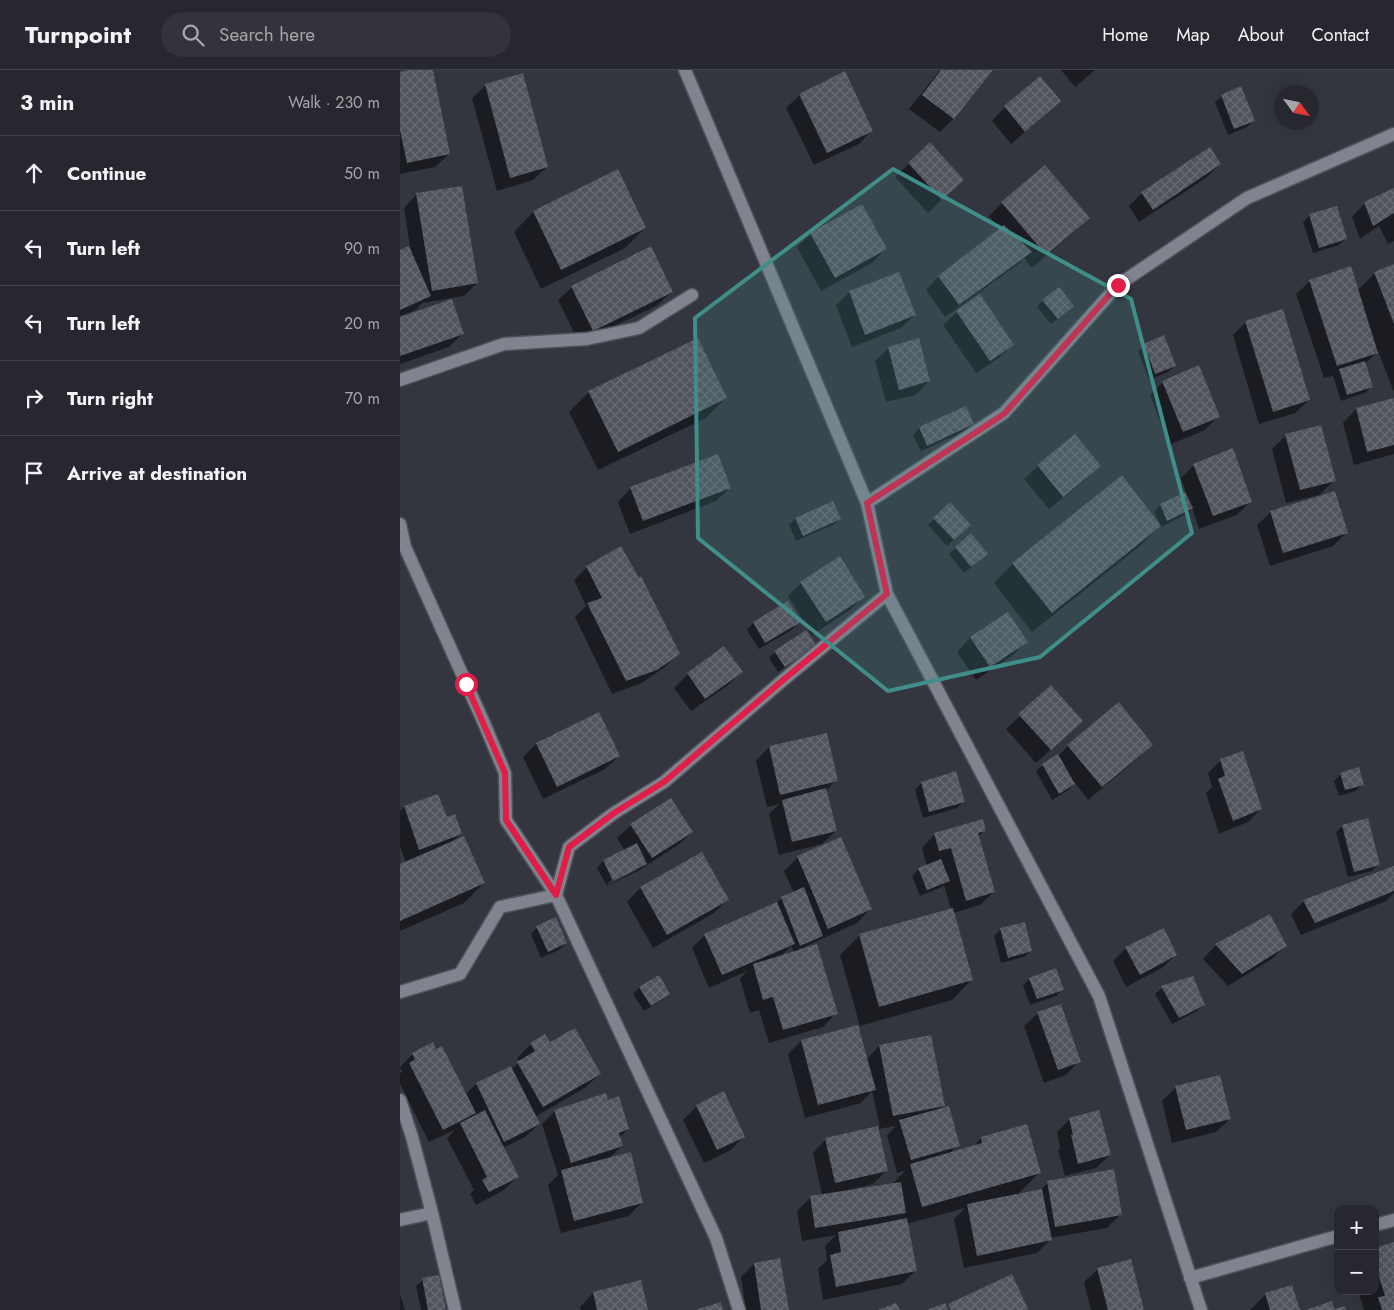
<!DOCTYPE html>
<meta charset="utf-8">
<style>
:root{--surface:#27282f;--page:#33343b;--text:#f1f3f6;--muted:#a4a6aa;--line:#43444b}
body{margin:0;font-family:Jost,sans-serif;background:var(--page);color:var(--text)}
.controls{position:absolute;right:15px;bottom:15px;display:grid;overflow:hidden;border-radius:10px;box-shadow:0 5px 20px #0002}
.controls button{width:45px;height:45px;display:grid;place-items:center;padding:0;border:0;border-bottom:1px solid var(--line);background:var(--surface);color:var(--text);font:25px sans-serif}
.compass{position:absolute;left:874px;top:15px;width:45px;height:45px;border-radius:50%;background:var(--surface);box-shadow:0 5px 20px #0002;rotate:123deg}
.stop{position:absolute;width:15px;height:15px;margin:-11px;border:4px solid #e11d48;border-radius:50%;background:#fff}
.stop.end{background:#e11d48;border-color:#fff;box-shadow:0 1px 5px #0008}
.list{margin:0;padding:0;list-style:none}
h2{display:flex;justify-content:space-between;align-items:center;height:65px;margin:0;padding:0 20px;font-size:21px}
h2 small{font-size:16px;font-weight:400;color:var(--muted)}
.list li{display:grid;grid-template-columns:32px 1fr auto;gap:15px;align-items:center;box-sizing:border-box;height:75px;padding:0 20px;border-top:1px solid var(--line)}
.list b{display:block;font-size:19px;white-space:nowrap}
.list em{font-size:16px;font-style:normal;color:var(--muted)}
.icon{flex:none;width:28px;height:28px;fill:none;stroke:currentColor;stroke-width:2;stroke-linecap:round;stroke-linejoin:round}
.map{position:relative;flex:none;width:994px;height:1240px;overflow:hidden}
header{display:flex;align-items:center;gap:30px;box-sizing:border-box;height:70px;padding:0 25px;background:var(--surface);border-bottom:1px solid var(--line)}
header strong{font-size:24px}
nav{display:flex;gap:28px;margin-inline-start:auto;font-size:18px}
.search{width:350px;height:45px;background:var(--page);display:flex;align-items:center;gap:12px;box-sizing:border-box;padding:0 18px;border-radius:28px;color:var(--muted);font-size:19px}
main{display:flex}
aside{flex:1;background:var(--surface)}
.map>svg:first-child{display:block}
</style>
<header>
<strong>Turnpoint</strong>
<div class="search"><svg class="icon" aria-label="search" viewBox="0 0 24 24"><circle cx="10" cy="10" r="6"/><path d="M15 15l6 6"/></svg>Search here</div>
<nav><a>Home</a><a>Map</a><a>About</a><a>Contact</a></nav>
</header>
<main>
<aside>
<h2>3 min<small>Walk · 230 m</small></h2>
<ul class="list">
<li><svg class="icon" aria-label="ahead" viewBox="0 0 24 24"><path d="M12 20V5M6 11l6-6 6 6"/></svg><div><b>Continue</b></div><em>50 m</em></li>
<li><svg class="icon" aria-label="left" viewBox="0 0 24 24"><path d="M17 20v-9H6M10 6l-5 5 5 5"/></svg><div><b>Turn left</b></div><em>90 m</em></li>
<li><svg class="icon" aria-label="left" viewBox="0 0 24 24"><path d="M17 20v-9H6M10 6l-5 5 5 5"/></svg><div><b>Turn left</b></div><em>20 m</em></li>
<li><svg class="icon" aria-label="right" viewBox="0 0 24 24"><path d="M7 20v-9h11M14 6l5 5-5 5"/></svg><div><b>Turn right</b></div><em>70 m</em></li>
<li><svg class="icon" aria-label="arrive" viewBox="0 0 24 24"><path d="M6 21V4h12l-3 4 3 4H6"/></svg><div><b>Arrive at destination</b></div></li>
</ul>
</aside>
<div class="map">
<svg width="994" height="1240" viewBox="0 0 994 1240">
<defs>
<pattern id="building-cross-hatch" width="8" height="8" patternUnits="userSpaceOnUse" patternTransform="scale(1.25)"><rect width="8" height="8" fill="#51535d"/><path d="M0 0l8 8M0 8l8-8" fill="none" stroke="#696b74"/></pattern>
</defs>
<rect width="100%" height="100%" fill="#34363f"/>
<path fill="#0007" fill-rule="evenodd" d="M15,0H31L49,84L35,97L0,104V3Z
M540,0H591L553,49L540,62L509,39Z
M661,0H695L675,17Z
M86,15L147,97L133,110L97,121L72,28Z
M400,25L472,60L459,74L414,95L386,38Z
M822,26L854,51L847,57L828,65L815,32Z
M659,31L646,44L611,74L592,51L605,37Z
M509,93L549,123L528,143L495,107Z
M820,94L806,108L739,152L729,136L742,123Z
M217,101L245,158L225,178L141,219L114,162L133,142Z
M994,119V171L988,174L979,156L960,169L952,147L965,133Z
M17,124L77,213L64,226L22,233L16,240L0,246V181L10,177L4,138Z
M602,133L688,148L675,161L632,198L624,188L617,195L545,247L526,220L539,206L601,160L589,146Z
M910,145L946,169L939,175L913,183L903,152Z
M411,164L485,179L472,193L421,221L397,177Z
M250,178L271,222L258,235L179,273L158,230L172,217Z
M994,196V322L978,281L965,294L971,317L965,323L941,331L933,306L924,308L896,224L910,211L957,221L975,203Z
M450,222L515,245L501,258L452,277L436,235Z
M643,230L666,242L651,254L637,237Z
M557,242L612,275L599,288L576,303L543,255Z
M0,247L62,264L49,277L0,294Z
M846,252L909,330L895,343L859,354L833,265Z
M744,275L775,296L768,302L749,310L738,281Z
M489,278L529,311L515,325L486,332L475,291Z
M763,312L818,346L805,360L769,375L750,325Z
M189,322L325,328L306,348L198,400L169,342Z
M994,329V384L954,395L943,353L956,339Z
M565,337L573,354L567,360L521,381L513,365L519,358Z
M886,365L934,411L919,425L886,433L872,379Z
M674,366L699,396L686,409L649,439L624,409L638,396Z
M794,395L851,431L837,445L799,459L792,438L785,445L761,457L760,456L740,476L632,562L594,513L613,493L760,454L754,442L760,435L786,423L781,408Z
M231,418H330L316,431L230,464L218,432Z
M550,433L563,461L547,476L528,455Z
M871,442L946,463L933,476L870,496L857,455Z
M440,448L433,455L396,471L389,455L395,449Z
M556,478L580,490L564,503L549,484Z
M187,497L278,584L265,597L242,613L212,624L175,547L186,536L174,510Z
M401,513L463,527L450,540L412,565L388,526Z
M388,532L399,552L393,559L359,579L347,560L353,553Z
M608,543L627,571L613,585L576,610L557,582L570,568Z
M324,578L341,602L328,615L291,641L274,618L288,604Z
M375,582H409L378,602L369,588Z
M651,617L668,664L636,693L606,659Z
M136,674L219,686L205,699L143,729L123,687Z
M752,675L738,688L688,730L675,713L667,721L652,730L636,701L643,695L658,686L668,676Z
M369,677L436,710L426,721L436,761L422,774L379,785L369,744L379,734L367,737L356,691Z
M821,690L861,739L848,752L819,764L806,723L812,717L808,703Z
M555,703L564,731L557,738L523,748L515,720L521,713Z
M941,704L962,714L956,721L939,726L934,711Z
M4,737L46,749L61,763L52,772L84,813L64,833L0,861V795L6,793L0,776V741Z
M231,755L292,762L278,775L238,801L207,816L197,798L203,791L225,781L217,768ZM237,797V800L208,815L207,813Z
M943,756L979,794L972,801L948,807L936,762Z
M585,760L578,767L594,822L580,835L553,843L571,910L552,930L460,956L440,885L460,865L551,839L544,815L542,817L520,826L512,806L519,799L527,796L522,778L535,764Z
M302,783L328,830L314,843L253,878L227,832L240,818Z
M398,787L470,839L457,853L400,879L436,943L423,957L369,973L359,940L350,943L340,909L347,901L309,918L292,878L305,865L374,835L382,828L394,823L384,801ZM391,876L394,883L380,887Z
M994,798V823L986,831L901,865L891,844L904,831Z
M870,846L885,876L872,889L828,916L803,889L816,875Z
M137,857L166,873L159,880L141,888L131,864Z
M601,859L631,881L624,887L601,893L594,866Z
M726,878L776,885L762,898L726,917L713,891Z
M258,907L269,924L262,930L244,941L233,924L239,918Z
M793,908L804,934L797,941L772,954L755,924L762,918Z
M630,909L662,920L656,926L630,935L623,915Z
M638,943L679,991L666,1005L644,1013L624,956Z
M145,966L149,974L200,1004L186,1017L135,1047L139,1054L125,1067L103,1078L117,1107L104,1120L76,1135L70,1124L74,1120L47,1068L55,1060L29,1072L0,1014V1003L2,1002L0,997L13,984L65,1025L76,1014L111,998V999L120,992L117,988L131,974Z
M401,971L466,990L479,976L543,1036L539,1040L558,1075L549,1084L572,1078L581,1068L639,1103L617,1125L640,1121L648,1112L721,1144L707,1158L650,1168V1170L637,1183L564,1198L554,1149L565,1138L507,1154L515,1201L502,1214L423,1230L418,1199L427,1190L425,1176L436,1165L402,1171L397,1141L411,1127L422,1125L413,1083L426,1069L480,1057L472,1021L461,1033L405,1048L388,984ZM496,1056L487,1065L497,1103L505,1101L491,1115L452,1121V1119L473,1114L487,1100L478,1059Z
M819,1006L830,1049L816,1062L772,1073L762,1031L775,1018Z
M323,1023L344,1066L331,1080L304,1093L283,1050L296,1037Z
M208,1031L228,1059L219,1068L222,1076L208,1089L242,1132L229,1146L161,1163L148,1115L158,1105L142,1054L155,1041Z
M670,1049L710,1085L696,1098L665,1106L658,1080L660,1078L657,1062Z
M994,1174V1240H964L958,1221H975V1179Z
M354,1194L387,1240H346L341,1207Z
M698,1199L742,1240H691L684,1212Z
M23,1210L45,1240H21L16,1216Z
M193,1223L247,1240H181L180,1237Z
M0,1224L5,1240H0Z
M866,1224L899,1240H850Z"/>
<path fill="url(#building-cross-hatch)" d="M9,0H33L50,84L7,93L0,60V2Z
M541,0H593L554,49L522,25Z
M445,1L473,61L427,83L399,24Z
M123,3L148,97L110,108L85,14Z
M640,6L661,31L625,62L604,36Z
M841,16L855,51L834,59L821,25Z
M530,72L564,110L542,130L508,93Z
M810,77L821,94L753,140L741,122Z
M645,95L690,148L646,185L601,132Z
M218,99L246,158L161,200L133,141Z
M62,116L78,213L32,221L16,123Z
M994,118V143L973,156L964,132Z
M462,134L487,179L435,208L410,163Z
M937,136L947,169L919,178L909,144Z
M604,155L632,182L559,235L538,206Z
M9,176L31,226L0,240V180Z
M251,176L273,222L193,261L171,216Z
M994,194V254L974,202Z
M951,196L978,283L937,296L909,210Z
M499,202L516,245L465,265L449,221Z
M659,217L674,236L658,249L642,230Z
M580,224L614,275L590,291L556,241Z
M52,229L64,264L0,286V247Z
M883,239L910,330L873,342L845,251Z
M764,265L776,296L755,304L744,274Z
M298,268L327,328L218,382L188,321Z
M519,268L530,311L499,320L488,277Z
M965,291L973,317L947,325L939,299Z
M799,295L820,347L783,362L762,311Z
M994,328V375L967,382L956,338Z
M566,336L574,354L527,376L519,357Z
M921,355L936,411L900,420L885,364Z
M675,364L701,396L663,427L637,395Z
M833,378L852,432L813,446L793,394Z
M318,384L331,418L243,451L230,417Z
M722,405L761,456L652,543L612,493Z
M935,421L948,463L883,483L870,441Z
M785,422L793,438L767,451L760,434Z
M433,431L441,449L403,466L395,448Z
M550,432L571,455L554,470L533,448Z
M571,463L588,484L571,497L555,477Z
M221,476L239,508L241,506L280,584L257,600L226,611L187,533L202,528L186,496Z
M440,486L465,527L426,552L400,512Z
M388,531L401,552L365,573L353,552Z
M608,542L628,572L590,597L570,567Z
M406,560L417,576L385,597L374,581Z
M324,576L343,602L305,629L287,603Z
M651,615L683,651L651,680L618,644Z
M719,632L753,675L702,717L667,675Z
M199,642L220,686L157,717L136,673Z
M427,663L438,711L380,725L369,676Z
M843,681L862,739L833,751L818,709L825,706L820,689Z
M658,684L675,714L659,724L642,694Z
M959,697L964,715L945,720L940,703Z
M556,701L565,732L529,742L521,712Z
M426,718L437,761L392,772L382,730Z
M38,724L47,747L55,744L62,764L19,780L4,736Z
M271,728L293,762L252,788L230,754Z
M968,748L980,795L954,802L942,755Z
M583,749L586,761L578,763L595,822L566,831L551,778L539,781L534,763Z
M64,766L85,813L0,851V794Z
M441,767L472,839L428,859L397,786Z
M237,773L247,794L213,811L203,790Z
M302,782L329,830L267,865L240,817Z
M541,789L550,811L527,820L518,798Z
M994,796V821L915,853L903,830Z
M404,817L423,866L400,876L381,827Z
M377,832L395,874L322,905L304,864Z
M553,838L573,910L479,937L459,864Z
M870,844L887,876L842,904L815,874Z
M156,847L167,873L148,882L136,856Z
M625,852L632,881L608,888L600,858Z
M764,858L777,885L740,905L725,877Z
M417,874L438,944L383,960L373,927L363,930L353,894Z
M656,898L664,920L637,929L629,908Z
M259,905L270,924L251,936L239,917Z
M793,906L805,935L779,948L761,916Z
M661,934L681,992L658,1000L637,942Z
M458,955L476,1020L418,1035L401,970Z
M175,958L201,1004L143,1037L117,992L135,981L130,973L145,964L150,972Z
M531,965L545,1036L493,1046L479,975Z
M33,972L36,979L42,976L76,1043L43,1060L9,993L15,989L12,983Z
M111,996L140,1054L104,1072L76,1013Z
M820,1005L831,1049L786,1060L775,1016Z
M324,1021L345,1067L317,1080L296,1035Z
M206,1023L208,1030L219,1026L229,1059L219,1063L223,1076L171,1093L154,1040Z
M549,1036L560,1076L511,1090L499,1050Z
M85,1040L119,1107L89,1122L82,1110L87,1107L60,1053Z
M699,1040L711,1085L678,1094L671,1065H673L669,1048Z
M627,1054L641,1103L522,1137L510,1094L582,1073L581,1067Z
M478,1056L488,1101L435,1113L425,1068Z
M231,1082L243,1133L174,1151L161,1100Z
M714,1099L722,1145L655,1157L647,1111Z
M501,1112L506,1143L415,1158L410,1126Z
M642,1119L652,1170L577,1186L567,1134Z
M507,1148L517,1201L436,1217L430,1185L441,1182L438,1162Z
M994,1172V1240H982L978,1227L985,1226L975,1194V1178Z
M380,1188L389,1240H361L354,1193Z
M731,1189L744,1240H708L697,1198Z
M612,1204L628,1239L625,1240H551L548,1234Z
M39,1205L46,1240H28L22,1208Z
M241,1210L248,1240H197L193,1222Z
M892,1215L900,1240H870L865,1223Z
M932,1231L934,1239L945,1236L946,1240H906Z
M321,1232L323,1240H295Z
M496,1233L500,1240H478Z
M545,1233L548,1240H527Z"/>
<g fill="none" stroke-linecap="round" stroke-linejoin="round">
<g stroke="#4f5259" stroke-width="15">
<path id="minor" d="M285,0L467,433L487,524L699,926L801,1240
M0,310L104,274L187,269L239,258L292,225
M467,433L604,343L718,215L847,128L994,64
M0,454L5,477L84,653L105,703L106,750L156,825L316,1168L339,1240
M0,922L60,904L100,837L156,825L169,777L214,743L264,712L382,611L487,524
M0,1030L12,1067L32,1143L0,1150
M32,1143L55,1240
M975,1155L994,1150
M790,1208L938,1166"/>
</g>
<use href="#minor" stroke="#81848f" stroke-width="12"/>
</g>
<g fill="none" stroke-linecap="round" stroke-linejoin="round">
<path stroke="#e11d48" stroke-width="6" d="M66,614L105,703L106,750L156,825L169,777L214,743L264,712L382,611L487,524L467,433L604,344L718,215"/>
</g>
<path fill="#408e8a" fill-opacity="0.2" stroke="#408e8a" stroke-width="4" stroke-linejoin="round" d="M493,99L731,229L792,463L640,587L488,621L298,468L295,248Z"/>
</svg>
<div class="controls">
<button>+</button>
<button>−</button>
</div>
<svg class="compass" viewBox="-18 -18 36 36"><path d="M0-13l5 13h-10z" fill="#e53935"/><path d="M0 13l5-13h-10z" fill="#a4a6aa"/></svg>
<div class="stop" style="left:66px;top:614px"></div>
<div class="stop end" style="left:718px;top:215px"></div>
</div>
</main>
